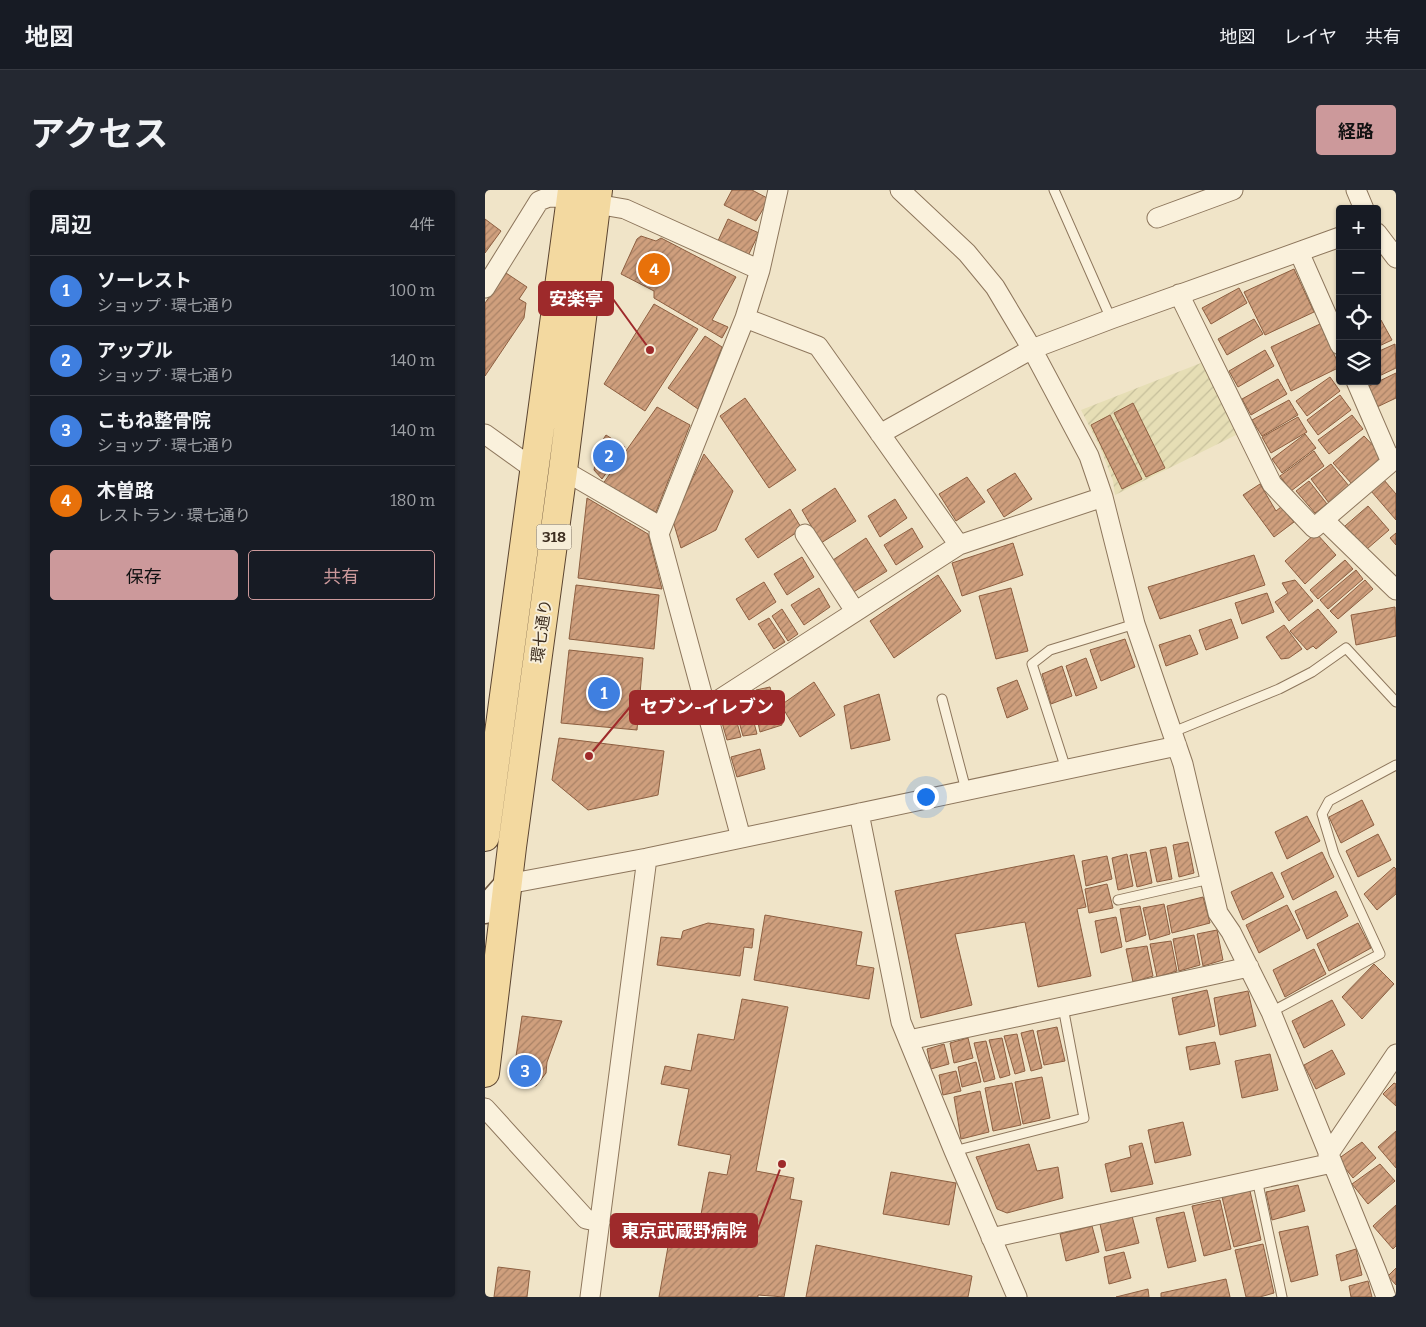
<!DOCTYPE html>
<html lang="ja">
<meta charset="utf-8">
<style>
:root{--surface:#171b24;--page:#242831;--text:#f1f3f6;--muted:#9ea1a6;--line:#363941;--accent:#cc999b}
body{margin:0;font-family:Bitter,"Noto Sans JP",serif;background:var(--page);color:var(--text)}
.controls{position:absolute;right:15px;top:15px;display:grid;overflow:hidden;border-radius:5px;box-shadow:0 1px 4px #0004}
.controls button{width:45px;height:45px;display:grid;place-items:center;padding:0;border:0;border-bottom:1px solid var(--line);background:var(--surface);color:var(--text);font:25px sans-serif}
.you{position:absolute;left:440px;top:606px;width:18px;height:18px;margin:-12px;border:4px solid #fff;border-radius:50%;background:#1a73e8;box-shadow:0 0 0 8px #1a73e833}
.badge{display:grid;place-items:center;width:32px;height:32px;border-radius:50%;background:var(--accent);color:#fff;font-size:16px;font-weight:700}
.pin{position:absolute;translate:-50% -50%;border:2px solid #fff;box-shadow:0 1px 5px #0006}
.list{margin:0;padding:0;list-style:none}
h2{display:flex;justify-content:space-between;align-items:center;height:65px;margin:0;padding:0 20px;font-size:21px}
h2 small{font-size:16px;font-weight:400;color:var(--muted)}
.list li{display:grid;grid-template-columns:32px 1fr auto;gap:15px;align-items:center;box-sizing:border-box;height:70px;padding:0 20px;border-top:1px solid var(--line)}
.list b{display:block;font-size:19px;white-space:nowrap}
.list p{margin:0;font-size:16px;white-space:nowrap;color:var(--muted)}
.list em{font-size:16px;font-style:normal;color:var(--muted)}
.actions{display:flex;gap:10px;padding:15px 20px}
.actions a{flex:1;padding:11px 0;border:1px solid var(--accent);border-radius:5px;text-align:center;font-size:18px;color:var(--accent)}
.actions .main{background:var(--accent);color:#111}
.icon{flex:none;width:28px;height:28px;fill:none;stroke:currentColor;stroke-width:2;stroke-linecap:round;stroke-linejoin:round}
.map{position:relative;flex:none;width:911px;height:1107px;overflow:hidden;border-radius:5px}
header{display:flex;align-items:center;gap:30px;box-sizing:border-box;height:70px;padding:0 25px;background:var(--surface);border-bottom:1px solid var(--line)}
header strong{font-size:24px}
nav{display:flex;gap:28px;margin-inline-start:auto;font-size:18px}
.intro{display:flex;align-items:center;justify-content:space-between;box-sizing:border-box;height:120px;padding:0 30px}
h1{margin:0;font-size:35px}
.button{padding:12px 22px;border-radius:5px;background:var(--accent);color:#111;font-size:18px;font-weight:700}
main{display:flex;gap:30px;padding:0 30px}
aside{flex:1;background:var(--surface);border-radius:5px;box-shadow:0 1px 4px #0004}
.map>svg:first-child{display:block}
</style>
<header>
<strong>地図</strong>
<nav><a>地図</a><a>レイヤ</a><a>共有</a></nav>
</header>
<div class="intro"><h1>アクセス</h1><a class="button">経路</a></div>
<main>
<aside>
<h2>周辺<small>4件</small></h2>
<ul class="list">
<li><span class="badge" style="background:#3f7fe0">1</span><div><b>ソーレスト</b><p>ショップ · 環七通り</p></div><em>100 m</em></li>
<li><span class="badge" style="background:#3f7fe0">2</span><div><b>アップル</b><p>ショップ · 環七通り</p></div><em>140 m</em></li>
<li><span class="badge" style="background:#3f7fe0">3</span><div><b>こもね整骨院</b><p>ショップ · 環七通り</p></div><em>140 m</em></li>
<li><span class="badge" style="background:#e8710a">4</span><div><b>木曽路</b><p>レストラン · 環七通り</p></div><em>180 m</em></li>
</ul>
<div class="actions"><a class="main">保存</a><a>共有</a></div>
</aside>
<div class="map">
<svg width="911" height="1107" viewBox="0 0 911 1107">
<defs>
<pattern id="farmland-furrows" width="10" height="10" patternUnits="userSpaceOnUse" patternTransform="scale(1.25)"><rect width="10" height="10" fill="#e6deb5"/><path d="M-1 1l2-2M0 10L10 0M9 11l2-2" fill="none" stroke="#c6bf9b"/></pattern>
<pattern id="building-hatch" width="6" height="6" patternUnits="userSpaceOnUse" patternTransform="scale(1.25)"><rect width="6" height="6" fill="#cf9f7d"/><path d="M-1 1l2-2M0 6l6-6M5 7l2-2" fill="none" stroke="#a98266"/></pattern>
</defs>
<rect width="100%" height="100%" fill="#f0e4c8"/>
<path fill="url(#farmland-furrows)" d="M721,171L757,242L630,305L628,291L615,257L596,220Z"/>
<path fill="url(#building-hatch)" stroke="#8d5f41" d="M247,0H267L284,9L271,31L239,15Z
M0,29L16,41L0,63Z
M243,29L274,43L262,68L232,53Z
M156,46L171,51L176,48L251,87L227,130L243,137L237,148L169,108V101L136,84L152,49Z
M809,79L829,122L780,145L759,102Z
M21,83L42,97L34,109L41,113L39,128L0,186V113Z
M754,98L762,113L726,134L717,118Z
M169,114L213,139L160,221L119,194Z
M769,129L778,144L742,165L733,149Z
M896,130L907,150L892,157V132Z
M835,134L855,177L806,201L786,157Z
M220,146L237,157L213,219L183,198Z
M910,154L911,178L892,187V162Z
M780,160L789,176L753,197L744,181Z
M911,183V208L892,217L882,197Z
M845,187L855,201L822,226L811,211Z
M793,189L802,204L766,225L757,209Z
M855,205L866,220L833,245L822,230Z
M260,208L311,280L284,298L235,226Z
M804,210L813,225L777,246L767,230Z
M648,213L680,278L661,287L629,223Z
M172,217L205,235L171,322L117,295Z
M625,225L657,289L637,299L606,235Z
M867,225L878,239L844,264L833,250Z
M813,227L822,242L786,263L777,247Z
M820,244L831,258L797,283L787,269Z
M121,245L140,257L117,289L109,280L113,257Z
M879,246L899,267L867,294L848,273Z
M829,261L839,276L806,301L795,286Z
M219,264L248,301L231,340L196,358L188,331Z
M846,274L864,296L844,313L826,289Z
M530,283L547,309L519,327L502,300Z
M482,287L500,312L471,331L454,304Z
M899,290L911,304V330L886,301Z
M824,291L842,314L830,323L811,301Z
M775,294L791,321L796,317L809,332L789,347L758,305Z
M350,298L371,331L336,353L317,320Z
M102,308L163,344L177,399L93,388Z
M410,309L422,328L395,347L383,326Z
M883,316L904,340L882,359L860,336Z
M305,319L317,339L273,368L260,349Z
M427,338L438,357L411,375L399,355Z
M831,343L851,365L820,394L800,371Z
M911,343V355L905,348Z
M381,348L402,381L367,403L348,370Z
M528,353L538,385L477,406L467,373Z
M769,365L780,395L675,429L663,397Z
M317,367L329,387L302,405L289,384Z
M860,370L868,379L833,409L825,400Z
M871,380L878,389L843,419L835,410Z
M453,385L476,421L409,468L385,431Z
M810,390L828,411L804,431L790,412L803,403L797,393Z
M880,390L888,399L853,429L845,421Z
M279,392L291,412L264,430L251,409Z
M91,395L174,405L169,459L84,449Z
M334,398L345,417L319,435L306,415Z
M526,398L543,461L511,469L494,406Z
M782,403L789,422L757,434L750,413Z
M910,417L911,446L871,455L866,425Z
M297,419L313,444L303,451L287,426Z
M833,419L852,442L831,459L828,456L822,460L805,441Z
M284,428L300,452L289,459L273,434Z
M746,429L753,448L721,460L714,440Z
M799,435L817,459L804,468L796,469L781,447Z
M705,445L713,464L681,476L674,455Z
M640,449L650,477L616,491L605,460Z
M84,460L158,468L152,540L76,533Z
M601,468L612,498L591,506L581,476Z
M577,476L587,506L566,514L557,484Z
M532,490L543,519L522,528L512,498Z
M329,492L350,525L315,547L296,515Z
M285,497L291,520L276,524L271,500Z
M394,504L405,550L366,559L359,516Z
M264,514L272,544L258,546L250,517Z
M248,518L256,547L242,550L236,529L241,519Z
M294,522L297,535L275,542L272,528Z
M74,548L179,561L173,605L103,620L67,590Z
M275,559L280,579L252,587L246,567Z
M877,610L889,635L856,653L844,627Z
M822,626L835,651L802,669L790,642Z
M893,644L906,670L873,687L861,661Z
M703,652L709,683L694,687L688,655Z
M681,657L687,689L672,692L665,660Z
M661,662L667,693L652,697L645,665Z
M837,662L849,687L808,710L796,683Z
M642,664L648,696L633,700L627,668Z
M589,665L601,717L592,719L606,786L553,797L540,732L470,744L487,815L436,828L410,701Z
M622,666L627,689L601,696L597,671Z
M909,677L911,679V704L892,720L879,704Z
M787,682L799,707L758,730L746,702Z
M622,694L628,718L604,723L600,699Z
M851,701L863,726L822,749L810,721Z
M718,707L725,733L687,743L682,716Z
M679,714L685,744L665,750L658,718Z
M802,715L815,740L774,763L761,735Z
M655,716L661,745L641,752L635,719Z
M280,725L377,742L371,775L389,778L384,809L269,790Z
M631,727L637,757L616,763L610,731Z
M223,733L269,739L267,758L259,757L255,786L172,775L176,747L196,749L198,741Z
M873,733L886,758L844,781L832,754Z
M732,740L738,770L718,776L712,744Z
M709,745L715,775L694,781L688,749Z
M686,751L692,781L672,787L665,754Z
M662,756L668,786L648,792L641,759Z
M829,759L841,784L800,807L788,780Z
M889,774L909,794L877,829L857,807Z
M722,800L730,836L694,845L687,808Z
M763,801L771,836L735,845L729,808Z
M257,809L303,817L271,981L309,988L305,1009L317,1011L299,1107L273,1105V1107H174L184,1051L210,1056L224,982L242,985L246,965L193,955L204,899L176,894L180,876L206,881L213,844L249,850Z
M847,810L860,835L819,858L807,831Z
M37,826L77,831L62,872L61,883L51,896L27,893Z
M572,837L580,871L559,875L552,841Z
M548,840L557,878L546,881L536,843Z
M532,844L540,881L530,884L519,846Z
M483,848L488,868L469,873L465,853Z
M517,848L525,885L515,888L504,850Z
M501,851L510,889L499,892L489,853Z
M730,852L735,874L705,880L701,857Z
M459,854L464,874L446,879L442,859Z
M847,860L860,884L831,899L819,875Z
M785,864L793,900L757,908L750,871Z
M491,872L496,892L477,897L473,877Z
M471,881L476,901L458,905L454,885Z
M557,887L565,928L538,934L530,892Z
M527,893L536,935L508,941L500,898Z
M909,893L911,894V916L898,904Z
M495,901L504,942L476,949L469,907Z
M698,932L706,965L670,973L663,940Z
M911,941V978L893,957Z
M877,952L891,968L868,988L853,969Z
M657,953L668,994L626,1002L620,974L646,967L644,956Z
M544,954L552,981L573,977L578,1008L522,1023L512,1019L491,967Z
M895,974L910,991L883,1014L867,994Z
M406,982L471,993L464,1035L398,1024Z
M813,995L820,1021L787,1030L781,1002Z
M765,1001L776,1050L749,1057L737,1007Z
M735,1010L746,1059L719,1066L707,1016Z
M911,1015V1056L908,1059L888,1036Z
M699,1022L711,1071L683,1078L671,1028Z
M647,1026L654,1053L621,1061L615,1034Z
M607,1036L614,1062L581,1071L575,1044Z
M823,1036L833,1085L806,1092L794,1042Z
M778,1054L789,1103L775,1107H761L750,1060Z
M331,1055L487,1086L483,1107H321Z
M871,1059L877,1085L856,1091L851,1065Z
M639,1062L646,1088L624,1094L619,1067Z
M13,1077L45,1081L42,1107H9Z
M911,1078V1095L903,1086Z
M741,1089L745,1107H676V1103Z
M883,1091L887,1107H866L864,1096Z
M663,1099L664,1107H631Z"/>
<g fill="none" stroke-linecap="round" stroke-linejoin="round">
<g stroke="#8d765c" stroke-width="11">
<path id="lane" d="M569,0L626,129
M457,509L481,600
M688,542L794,499L827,482L861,458L911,512
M581,579L547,474L565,460L650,434
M633,710L725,689
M786,822L895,764L849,664L837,624L844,611L911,575
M469,961L599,928L578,817
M772,989L797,1107"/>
</g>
<g stroke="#8d765c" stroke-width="21">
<path id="street" d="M415,0L482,63L510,97L547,159L604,266L618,307L650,434L698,574L733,723L746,742L786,822L891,1080L901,1107
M871,0L879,19
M111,14L140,19L275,80
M672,28L748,0
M892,43L911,68
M814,62L855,155
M0,98L54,11L64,7L86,8
M694,104L787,294L829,338L911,268
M260,128L333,156L474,355
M871,191L906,272
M0,244L50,280
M395,244L547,159L626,129L855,47
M78,280L176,337
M839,330L911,400
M320,344L370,421
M221,518L474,355L618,307
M374,623L416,832L469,961L532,1107
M256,648L174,344L260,128L275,80L293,0
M23,694L162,668L692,556
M424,850L764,777
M0,918L101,1029L115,1032
M843,965L911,864
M506,1048L847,973
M105,1107L162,668"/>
</g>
<g stroke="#6f573f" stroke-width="29">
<path id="secondary" d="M0,720L23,694"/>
</g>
<g stroke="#5b4430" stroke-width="30">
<path id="primary" d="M0,647L87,0
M0,883L27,657L78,280L113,0"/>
</g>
<use href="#lane" stroke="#faf1dc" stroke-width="9"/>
<use href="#street" stroke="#faf1dc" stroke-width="19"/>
<use href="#secondary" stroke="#faf1dc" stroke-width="26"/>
<use href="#primary" stroke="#f3d9a0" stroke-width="28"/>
</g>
<g text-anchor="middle" stroke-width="4" stroke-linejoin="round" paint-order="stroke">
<rect fill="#f7eed8" stroke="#756857" stroke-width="1" x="51.5" y="334.5" width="35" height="25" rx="4"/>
<g font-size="15" font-weight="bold" fill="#3d2e20">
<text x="69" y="352">318</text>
</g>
<g font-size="16" fill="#3d2e20" stroke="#f7eed8">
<text transform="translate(56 441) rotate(-82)" y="6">環七通り</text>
</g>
</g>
<path fill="none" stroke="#9e2a2b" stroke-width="2" d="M165 160L128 109M104 566L145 517M297 974L272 1041"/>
<g fill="#9e2a2b" stroke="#f7eed8" stroke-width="2">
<circle cx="165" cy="160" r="5"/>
<circle cx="104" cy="566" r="5"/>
<circle cx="297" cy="974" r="5"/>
</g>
<g fill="#9e2a2b" stroke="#9e2a2b" stroke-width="2">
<rect x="54" y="92" width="74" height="33" rx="5"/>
<rect x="145" y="501" width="154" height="33" rx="5"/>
<rect x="126" y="1024" width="146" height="33" rx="5"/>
</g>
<g font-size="18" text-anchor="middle" font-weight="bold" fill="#fff">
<text x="91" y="115">安楽亭</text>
<text x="222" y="523">セブン-イレブン</text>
<text x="199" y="1047">東京武蔵野病院</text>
</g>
</svg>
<div class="controls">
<button>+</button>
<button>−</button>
<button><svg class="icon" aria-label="locate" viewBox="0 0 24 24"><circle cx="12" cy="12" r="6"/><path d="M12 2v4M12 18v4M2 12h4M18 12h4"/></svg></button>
<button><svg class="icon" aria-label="layers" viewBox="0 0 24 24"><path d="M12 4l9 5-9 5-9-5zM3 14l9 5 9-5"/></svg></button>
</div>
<div class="you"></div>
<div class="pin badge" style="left:119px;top:503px;background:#3f7fe0">1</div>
<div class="pin badge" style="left:124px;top:266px;background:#3f7fe0">2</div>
<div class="pin badge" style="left:40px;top:881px;background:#3f7fe0">3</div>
<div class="pin badge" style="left:169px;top:79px;background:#e8710a">4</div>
</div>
</main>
